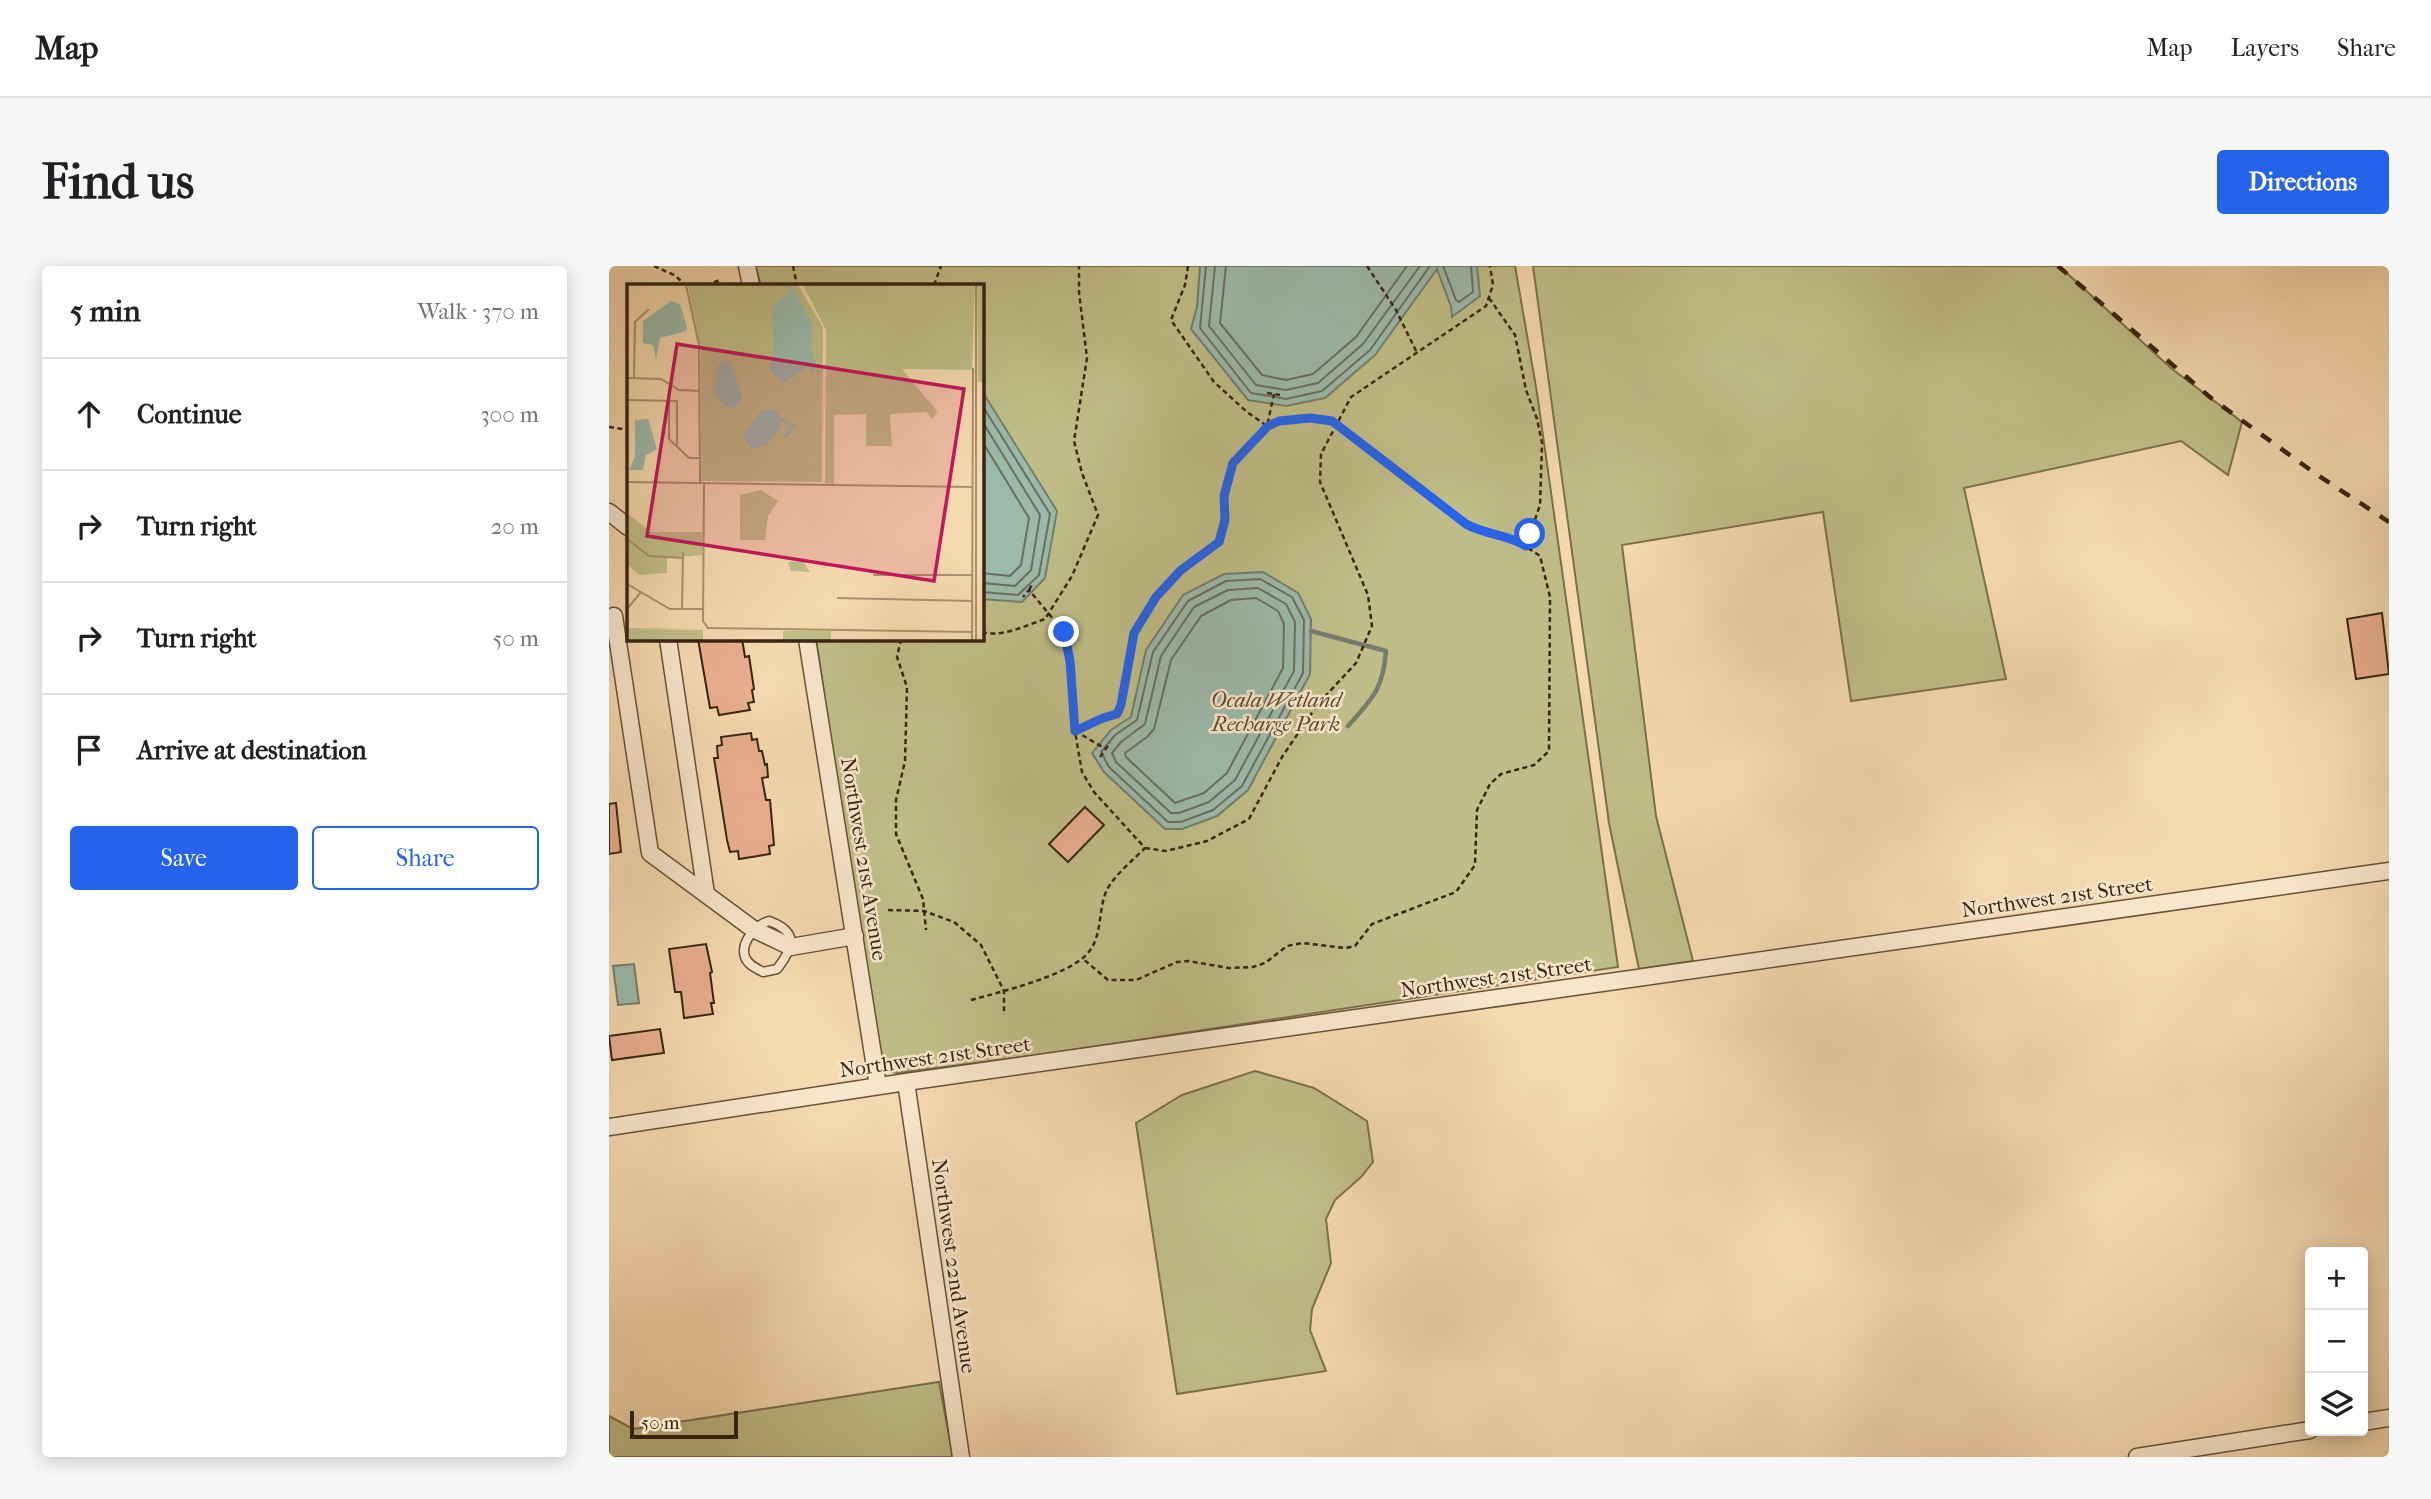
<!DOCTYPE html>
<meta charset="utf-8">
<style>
:root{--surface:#fff;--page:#f6f6f6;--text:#202124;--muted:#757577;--line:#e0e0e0;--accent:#2563eb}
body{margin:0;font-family:"IM FELL French Canon",serif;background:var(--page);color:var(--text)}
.controls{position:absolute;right:21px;bottom:21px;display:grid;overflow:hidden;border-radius:7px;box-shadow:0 4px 18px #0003}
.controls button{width:63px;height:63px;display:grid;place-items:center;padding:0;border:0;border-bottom:2px solid var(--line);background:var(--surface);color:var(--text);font:35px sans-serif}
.scale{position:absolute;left:21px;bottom:18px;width:108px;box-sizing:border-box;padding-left:7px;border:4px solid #392412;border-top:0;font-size:19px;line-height:24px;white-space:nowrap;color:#392412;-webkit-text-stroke:5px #f8e6cb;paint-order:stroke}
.stop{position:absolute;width:21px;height:21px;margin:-16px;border:5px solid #2563eb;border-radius:50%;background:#fff}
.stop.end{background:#2563eb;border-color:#fff;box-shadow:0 2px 7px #0008}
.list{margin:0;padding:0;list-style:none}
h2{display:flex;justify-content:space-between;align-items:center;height:91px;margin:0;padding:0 28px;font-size:30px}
h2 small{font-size:23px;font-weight:400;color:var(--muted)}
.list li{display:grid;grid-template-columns:46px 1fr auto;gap:21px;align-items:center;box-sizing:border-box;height:112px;padding:0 28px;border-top:2px solid var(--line)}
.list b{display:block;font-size:26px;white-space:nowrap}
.list em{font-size:23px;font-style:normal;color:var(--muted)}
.actions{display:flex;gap:14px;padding:21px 28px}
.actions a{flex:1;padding:16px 0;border:2px solid var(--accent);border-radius:7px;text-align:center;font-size:24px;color:var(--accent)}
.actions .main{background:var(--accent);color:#fff}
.icon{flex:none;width:38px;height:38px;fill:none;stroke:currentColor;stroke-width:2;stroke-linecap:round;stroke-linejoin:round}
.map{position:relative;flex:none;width:1780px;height:1191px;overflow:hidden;border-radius:7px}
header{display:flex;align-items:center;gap:42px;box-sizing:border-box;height:98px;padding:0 35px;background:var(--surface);border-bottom:2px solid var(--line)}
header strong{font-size:33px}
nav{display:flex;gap:38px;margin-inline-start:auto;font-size:24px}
.intro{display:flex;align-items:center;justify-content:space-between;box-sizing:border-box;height:168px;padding:0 42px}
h1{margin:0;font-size:49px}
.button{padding:18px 32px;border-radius:7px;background:var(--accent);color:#fff;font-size:24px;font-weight:700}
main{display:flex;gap:42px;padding:0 42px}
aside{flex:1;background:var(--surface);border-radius:7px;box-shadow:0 4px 18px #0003}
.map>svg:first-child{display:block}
</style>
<header>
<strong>Map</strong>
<nav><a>Map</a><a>Layers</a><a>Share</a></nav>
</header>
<div class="intro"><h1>Find us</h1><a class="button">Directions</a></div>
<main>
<aside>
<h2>5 min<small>Walk · 370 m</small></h2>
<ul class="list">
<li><svg class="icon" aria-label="ahead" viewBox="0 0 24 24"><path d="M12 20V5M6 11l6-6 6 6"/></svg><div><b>Continue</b></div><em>300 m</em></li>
<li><svg class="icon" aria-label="right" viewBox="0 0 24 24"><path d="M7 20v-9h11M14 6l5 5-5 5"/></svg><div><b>Turn right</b></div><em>20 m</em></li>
<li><svg class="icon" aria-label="right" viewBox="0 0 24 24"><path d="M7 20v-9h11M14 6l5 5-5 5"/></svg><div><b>Turn right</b></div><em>50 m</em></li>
<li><svg class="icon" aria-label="arrive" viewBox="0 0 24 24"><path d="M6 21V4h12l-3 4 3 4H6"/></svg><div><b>Arrive at destination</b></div></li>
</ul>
<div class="actions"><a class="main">Save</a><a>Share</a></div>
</aside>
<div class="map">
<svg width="1780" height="1191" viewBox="0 0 1780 1191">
<rect width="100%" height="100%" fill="#f5d9af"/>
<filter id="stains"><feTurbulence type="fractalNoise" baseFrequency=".00286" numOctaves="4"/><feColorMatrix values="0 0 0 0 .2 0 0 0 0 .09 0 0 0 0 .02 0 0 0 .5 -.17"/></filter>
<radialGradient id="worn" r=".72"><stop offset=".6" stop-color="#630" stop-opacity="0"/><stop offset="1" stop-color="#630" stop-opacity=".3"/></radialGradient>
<path fill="#c0be88" stroke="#7c714d" stroke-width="2" d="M146,0H906L928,127L1009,701L436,788L289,807L277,805L269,789L207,373H373V19H152Z
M924,0H1450L1563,103L1633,156L1619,209L1572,175L1355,222L1397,413L1242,435L1214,246L1013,279L1047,550L1084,695L1030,703L1000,557Z
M646,805L705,822L758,855L764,896L752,911L726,934L717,953L722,997L703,1043L701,1064L717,1105L568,1128L527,857L573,829Z
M330,1116L344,1191H0V1150L24,1163Z"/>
<path fill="#9cbaab" stroke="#747e6e" stroke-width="2" d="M591,0H868L871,30L843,51L842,41L828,3L766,89L716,132L677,140L639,134L582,63L588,41Z
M373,125L448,245L436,312L413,336L373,333Z
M654,306L689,327L702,353L701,408L639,524L608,550L573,563H556L495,506L483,487L502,464L522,451L537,384L574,329L615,308Z
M25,698L30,737L9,739L4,700Z"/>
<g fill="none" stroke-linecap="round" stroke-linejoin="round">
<path stroke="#6a6f5e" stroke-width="2" d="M597,0L591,62L642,127L677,133L713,125L761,84L821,0
M606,0L600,60L647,119L677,124L709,117L754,78L811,0
M617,0L611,57L653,109L677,114L704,108L747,71L798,0
M834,0L847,34L850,36L864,26L862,0
M373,139L441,248L430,309L409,329L373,326
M373,155L431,249L422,304L406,320L373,317
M373,175L420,252L412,299L401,310L373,307
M651,313L683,331L695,354L694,407L633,520L604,544L572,556H559L500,501L492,486L506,469L528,454L544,386L579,335L617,315Z
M649,322L677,338L686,356L685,405L626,514L600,536L570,547H562L507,496L503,487L512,476L536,458L552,390L585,341L619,324Z
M647,332L669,345L675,358L674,402L618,507L595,527L566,537L517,491L516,487L538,471L545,463L562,394L592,350L622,334Z"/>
<path stroke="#747e6e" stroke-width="4.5" d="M702,365L777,385C774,423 764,432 739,460"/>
</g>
<path fill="#e9af8f" stroke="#392412" stroke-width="2" d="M1773,347L1780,408L1747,413L1738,353Z
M89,373H133L136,391L140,390L145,423L143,424L145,436L139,437L141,444L110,449L108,441L101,442Z
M142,467L143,474L148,473L150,485H153L156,499L158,498L159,511L153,512L157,534H161L165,579L160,580L161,588L130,593L129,585L121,586L118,574L105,492H109L108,480L113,479L112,471Z
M7,537L12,586L0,588V538Z
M476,541L495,559L459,596L440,578Z
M97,678L103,706L101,707L105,737H102L104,748L75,752L72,726H66L60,683Z
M51,763L55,787L3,794L0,770Z"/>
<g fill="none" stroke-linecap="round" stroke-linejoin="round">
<g stroke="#685139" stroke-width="11">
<path id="service" d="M160,655C190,666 185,681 168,703L154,706C147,702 139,699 136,691C131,676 147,659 160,655Z"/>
</g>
<g stroke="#685139" stroke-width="19">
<path id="minor" d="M138,0L142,19
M0,246L19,261
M5,350L41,587L144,663L182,681L246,670
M59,373L97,628
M198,373L269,820
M297,816L352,1191
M0,861L297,816L1780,605
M1754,1156L1780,1152
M1528,1191L1701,1164"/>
</g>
<path stroke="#392412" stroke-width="2.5" stroke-dasharray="5 3.5" stroke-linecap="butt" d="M45,0L65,9L77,19
M184,0L188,19
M579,0L576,19L562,54L605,116L638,146L658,160L665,128
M758,0L787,44L807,85
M97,19L111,14
M325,19L332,0
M880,32L906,69L917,124L928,153L933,177L931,239L917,280
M658,127L671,129
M0,161L19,164
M420,324L424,317
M373,366C392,372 418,359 436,353L463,310L489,249L473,207L465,175L478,92L470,26V0
M292,373L288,391L298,421L296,495L287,534V568L314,633L317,664
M466,465L508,448L512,439L525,367L547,331L572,304L610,276L616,254L615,230L624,197L658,160L670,155L701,152L723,155L857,258L868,264L907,274L931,290L941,331L940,485L925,499L892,508L881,518L868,544L866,599L847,626L763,658L746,680L736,682L693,677L678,680L656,697L644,701L620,702L579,695L568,696L527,714H499L473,692
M466,465L497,483
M491,491L501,477
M536,582L557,585L598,575L640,553L673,491L709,438L747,397L763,360L759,329L711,216L712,188L742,131L877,40L884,19L881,0
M279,644L315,645L345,656L372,679L395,725V749
M362,734C391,726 458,710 478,688C495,670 488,641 499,622C506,609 525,593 536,582L485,526L473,506L464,454L461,395L455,366L420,324L414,331"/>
<use href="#service" stroke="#f8e6cb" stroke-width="8"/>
<use href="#minor" stroke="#f8e6cb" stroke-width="16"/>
<path stroke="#392412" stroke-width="4.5" stroke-dasharray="12 12" stroke-linecap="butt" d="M1449,0L1602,132L1707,208L1780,256"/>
</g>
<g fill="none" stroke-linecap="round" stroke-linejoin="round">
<path stroke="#2563eb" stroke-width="9" d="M455,366L461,395L466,465L494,452L508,448L512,439L525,367L547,331L572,304L610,276L616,254L615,230L624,197L659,160L670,155L701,152L723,155L857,258C876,269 899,268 917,280L921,268"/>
</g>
<g text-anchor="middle" stroke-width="5" stroke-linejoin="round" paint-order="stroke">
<g font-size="21" font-style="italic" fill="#5b4a30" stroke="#f8e6cb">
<text x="667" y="441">Ocala Wetland<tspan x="667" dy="24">Recharge Park</tspan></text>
</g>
<g font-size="21" fill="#392412" stroke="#f8e6cb">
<text transform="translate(255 593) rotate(81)" y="7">Northwest 21st Avenue</text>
<text transform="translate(1448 631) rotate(-8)" y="7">Northwest 21st Street</text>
<text transform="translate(887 711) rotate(-8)" y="7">Northwest 21st Street</text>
<text transform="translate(326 791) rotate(-8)" y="7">Northwest 21st Street</text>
<text transform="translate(345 1000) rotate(82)" y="7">Northwest 22nd Avenue</text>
</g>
</g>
<g transform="translate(18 18)">
<rect width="357" height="357" fill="#f5d9af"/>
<path d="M61,1H171L196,43L195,198L74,197V69ZM176,1H348L345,86L275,85L310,127L306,135L299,128L263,130L265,162H239V130L207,131V200L198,199L199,46ZM350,1H357V100L351,97ZM134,206L151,217L141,232L138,256H113V211ZM0,229L24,248H75V271L40,274V289L12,291L0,280ZM176,277L183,288L164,287L161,278ZM0,344L74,345H4L76,346V356H0ZM156,347H204V356H156Z" fill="#c0be88"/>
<path d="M157,1H164L186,41L184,65L190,83L185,89L183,82L156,100L142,85L147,68L145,24L163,8ZM44,17L53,20L60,43L59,47L33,54L29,76L26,61L16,59V37ZM96,76L102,78L116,111L108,124L96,121L88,108L89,84ZM148,126L154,135L153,143L140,161L125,165L116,151L134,127ZM21,135L30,165L19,171L16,186H2L8,173V136Z" fill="#9cbaab"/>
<path fill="none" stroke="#9cbaab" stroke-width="3.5" d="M154,136L166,142L158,153"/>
<path fill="none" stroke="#aa9170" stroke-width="2" d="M59,1L72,61L73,199M349,1V356M0,94L34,95L52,106L73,107M7,94L8,38L22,25M0,116L50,117V163M42,116V155L62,174H73M0,198L345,203M77,199L76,337L81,344L346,348M0,255L22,272L56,274M246,291H345M0,300L43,325H76M210,314L345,317M0,325L14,308M55,326L56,268M345,356L346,84"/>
<path fill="#c2185b" fill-opacity="0.15" stroke="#c2185b" stroke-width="3.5" d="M50,60L337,105L307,297L20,252Z"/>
<rect width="357" height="357" fill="none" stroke="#392412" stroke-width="3.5"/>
</g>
<rect width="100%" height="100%" filter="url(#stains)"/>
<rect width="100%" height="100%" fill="url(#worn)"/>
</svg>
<div class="controls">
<button>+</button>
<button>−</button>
<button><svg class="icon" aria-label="layers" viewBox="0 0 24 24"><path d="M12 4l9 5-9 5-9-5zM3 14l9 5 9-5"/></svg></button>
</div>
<div class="scale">50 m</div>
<div class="stop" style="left:921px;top:268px"></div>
<div class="stop end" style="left:455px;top:366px"></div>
</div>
</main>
